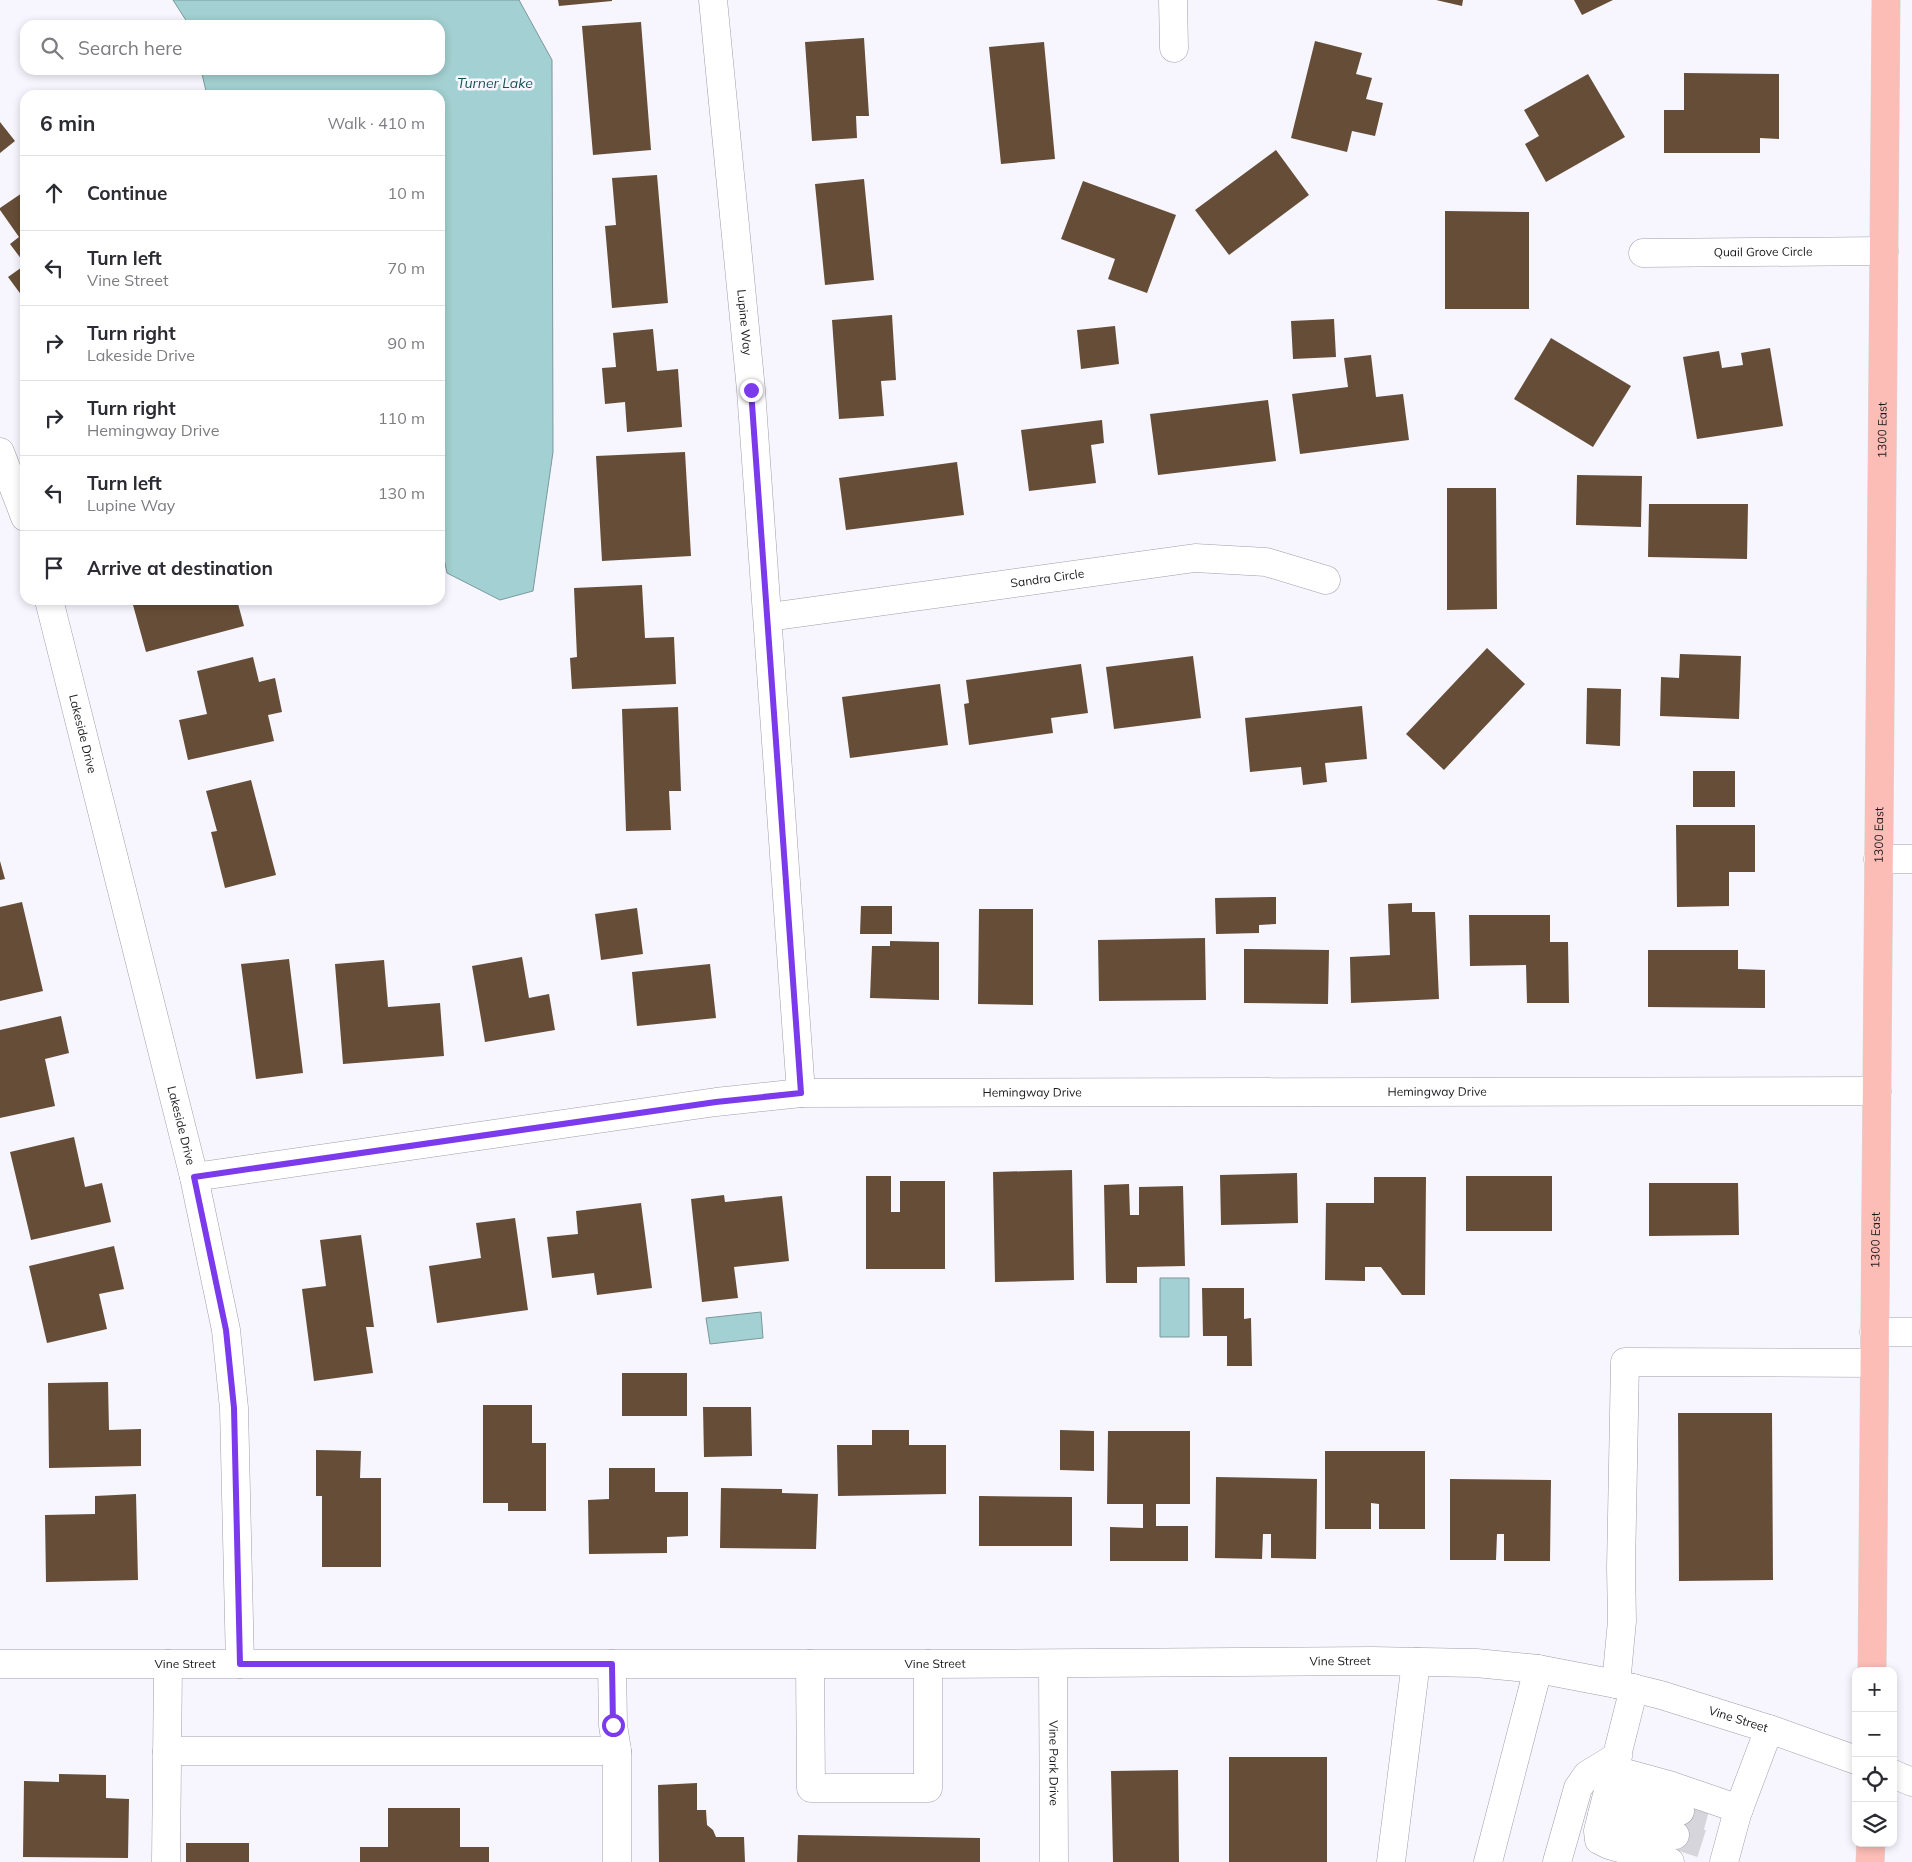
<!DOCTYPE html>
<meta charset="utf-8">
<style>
:root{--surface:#fff;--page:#f7f7f7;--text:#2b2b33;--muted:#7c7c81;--line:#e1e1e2}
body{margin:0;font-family:Mulish,sans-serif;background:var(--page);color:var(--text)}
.controls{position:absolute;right:15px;bottom:15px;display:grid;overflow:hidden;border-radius:10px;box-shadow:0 2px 8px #0003}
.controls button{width:45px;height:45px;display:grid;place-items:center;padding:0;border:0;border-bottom:1px solid var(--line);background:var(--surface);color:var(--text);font:25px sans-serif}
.stop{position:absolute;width:15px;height:15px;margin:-11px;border:4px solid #7c3aed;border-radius:50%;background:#fff}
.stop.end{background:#7c3aed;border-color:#fff;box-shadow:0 1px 5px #0008}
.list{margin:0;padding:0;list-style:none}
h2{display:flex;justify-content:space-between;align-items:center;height:65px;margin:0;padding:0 20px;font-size:21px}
h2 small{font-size:16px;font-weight:400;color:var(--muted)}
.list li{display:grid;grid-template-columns:32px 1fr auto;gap:15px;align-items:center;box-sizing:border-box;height:75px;padding:0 20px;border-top:1px solid var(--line)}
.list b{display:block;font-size:19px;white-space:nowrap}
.list p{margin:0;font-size:16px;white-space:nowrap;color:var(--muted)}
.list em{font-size:16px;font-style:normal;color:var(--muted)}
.icon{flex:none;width:28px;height:28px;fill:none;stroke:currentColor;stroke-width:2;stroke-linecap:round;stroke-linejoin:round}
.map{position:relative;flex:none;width:1912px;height:1862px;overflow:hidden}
.search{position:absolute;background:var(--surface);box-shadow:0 2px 8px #0003;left:20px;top:20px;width:425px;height:55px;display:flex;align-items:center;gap:12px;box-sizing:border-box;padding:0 18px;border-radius:15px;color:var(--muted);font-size:19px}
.panel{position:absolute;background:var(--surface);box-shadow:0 2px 8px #0003;left:20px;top:90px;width:425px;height:515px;border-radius:15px}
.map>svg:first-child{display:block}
</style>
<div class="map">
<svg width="1912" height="1862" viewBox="0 0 1912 1862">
<rect width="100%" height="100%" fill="#f7f6fe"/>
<path fill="#a3d0d2" stroke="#7a999c" d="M173,0H519L552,60L553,452L533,591L500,600L447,573L440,540V95H207L201,70H440V25H189Z
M1160,1278H1189V1337H1160Z
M761,1312L763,1338L710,1344L706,1318Z"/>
<path fill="#654d37" d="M558,0H612V1L559,6Z
M1436,0H1463L1462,6Z
M1574,0H1613L1582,15Z
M641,22L651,150L593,155L582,26Z
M864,38L869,116H856L857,138L812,141L805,42Z
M1315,41L1362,53L1356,74L1372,78L1366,99L1383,103L1375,136L1352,131L1347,152L1291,138Z
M1044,42L1055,159L1001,164L989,47Z
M1684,73L1779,74V139L1760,138V153H1664V110H1684Z
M1588,74L1625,137L1546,182L1525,144L1539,136L1524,110Z
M0,122L15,141L0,153Z
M1276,150L1309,195L1229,255L1195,210Z
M657,175L668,303L612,308L605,226L616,225L612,178Z
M864,179L874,280L825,285L815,184Z
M1083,181L1176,215L1147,293L1108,279L1115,259L1061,239Z
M25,191V264L10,244L19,237L0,210V208Z
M1445,211L1529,212V309H1445Z
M25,265V300L8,277Z
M892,315L896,380L881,381L884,416L839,419L832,320Z
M1334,319L1336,357L1293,359L1291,321Z
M1115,326L1119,364L1081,369L1077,330Z
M653,329L657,371L678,369L682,427L627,432L625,402L605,404L602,368L616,367L613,333Z
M1551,338L1631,386L1593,447L1514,399Z
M1770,348L1783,426L1697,439L1683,357L1719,351L1722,368L1743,365L1741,353Z
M1371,355L1376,397L1403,394L1409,440L1300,454L1292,394L1348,387L1344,358Z
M1268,400L1276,461L1158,475L1150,414Z
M1102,420L1104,443L1091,445L1096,483L1029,491L1021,430Z
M685,452L691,556L602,561L596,456Z
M957,462L964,515L846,530L839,478Z
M1577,475L1642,476L1641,527L1576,525Z
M1447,488H1496L1497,609L1447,610Z
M1649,504H1748L1747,559L1648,557Z
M642,585L645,638L674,637L676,684L572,689L570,658L577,657L574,588Z
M151,600H237L244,626L146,652L133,605Z
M1487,648L1525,684L1444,770L1406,734Z
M1680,654L1741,656L1739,719L1660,716L1661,677L1679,678Z
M1193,656L1201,718L1114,729L1106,667Z
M253,657L259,682L275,678L282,712L268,715L274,741L188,760L179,720L207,714L197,671Z
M1081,664L1088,713L1051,718L1053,733L969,745L964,704L969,703L966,680Z
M940,684L948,745L850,758L842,697Z
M1587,688L1621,689L1620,746L1586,744Z
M1362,706L1367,759L1325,763L1327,782L1303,785L1301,767L1250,772L1245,718Z
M678,707L681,791H669L671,830L626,831L622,709Z
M1693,771H1735V807H1693Z
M251,780L276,875L225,888L211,832L217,831L206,791Z
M1676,825H1755V872H1729V906L1677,907Z
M0,861L5,879L0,880Z
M1276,897V924L1259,925V933L1216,934L1215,898Z
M22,902L43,991L0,1001V907Z
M1412,903V912H1435L1439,999L1351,1003L1350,957L1390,955L1388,904Z
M861,906H892V934H860Z
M637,908L643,954L601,960L595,914Z
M979,909H1033V1005L978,1004Z
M1469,915H1550V942H1568L1569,1003H1527L1526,965L1470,966Z
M1205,938L1206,1000L1099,1001L1098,940Z
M890,941L939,942V1000L870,998L872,946H890Z
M1244,949L1329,950L1328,1004L1244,1003Z
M1648,950H1738V969L1765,970V1008L1648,1007Z
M522,957L529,998L549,994L555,1030L485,1042L472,966Z
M289,959L303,1073L256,1079L241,964Z
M384,960L388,1007L440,1003L444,1056L343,1064L335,964Z
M710,964L716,1018L637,1026L632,972Z
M61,1016L69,1053L45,1059L55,1106L0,1118V1030Z
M74,1137L85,1187L102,1183L111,1222L31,1240L10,1152Z
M1072,1170L1074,1280L995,1282L993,1172Z
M1297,1173L1298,1223L1221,1225L1220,1175Z
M866,1176H891V1212H900V1181H945V1269H866Z
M1466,1176H1552V1231H1466Z
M1374,1177H1426L1425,1295H1402L1381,1267H1365V1281L1325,1280L1326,1203H1374Z
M1649,1183H1738L1739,1235L1649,1236Z
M1129,1184L1130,1215H1139V1187L1183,1186L1185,1266L1137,1267V1283H1106L1104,1185Z
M724,1195L725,1202L782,1196L789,1261L734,1267L738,1298L702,1302L691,1199Z
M641,1203L652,1288L597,1295L594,1273L552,1278L547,1237L578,1234L576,1211Z
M515,1218L528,1310L437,1323L429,1266L481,1258L476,1223Z
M361,1235L374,1327H366L373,1373L314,1381L302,1289L326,1286L320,1240Z
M114,1246L124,1289L99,1294L107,1329L47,1343L29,1266Z
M1202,1288H1244V1319L1251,1318L1252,1366H1227V1336H1203Z
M622,1373H687V1416H622Z
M108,1382L109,1430L141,1429V1466L49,1468L48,1383Z
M483,1405H532V1443H546V1511H508V1503H483Z
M703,1407H751L752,1456L704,1457Z
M1678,1413H1772L1773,1580L1679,1581Z
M872,1430H909V1445H946V1494L838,1496L837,1445H872Z
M1060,1430L1094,1431V1471L1060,1470Z
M1108,1431H1190V1504H1156V1526H1188V1561H1110V1527L1143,1528V1504H1107Z
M316,1450L361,1451L360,1478H381V1567H322V1496H316Z
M1325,1451H1425V1529H1379V1504L1371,1503V1529H1325Z
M609,1468H655V1492H688V1536L667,1537V1553L589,1554L588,1500L609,1499Z
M1216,1477L1317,1479L1316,1559L1271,1558V1534H1263L1262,1559L1215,1558Z
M1450,1479L1551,1480L1550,1561H1504V1534H1497L1496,1560H1450Z
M721,1488L782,1489V1493L818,1494L816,1549L720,1548Z
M136,1494L138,1580L46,1582L45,1515L95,1514V1496Z
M979,1496L1072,1497V1546H979Z
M1229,1757H1327V1862H1229Z
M1178,1770L1179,1862H1113L1111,1771Z
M59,1774L106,1775V1798L129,1799L128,1858L23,1857L24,1781L59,1782Z
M697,1783V1810H706L707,1825L713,1830L716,1837H744L745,1862H659L658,1785Z
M388,1808H460V1847H489V1862H360V1847H388Z
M798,1835L980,1838V1862H797Z
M186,1843H249V1862H186Z"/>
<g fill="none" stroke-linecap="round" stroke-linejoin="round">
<path stroke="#d6d5dc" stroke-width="28" stroke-dasharray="28 14" stroke-linecap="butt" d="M1680,1811L1713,1820
M1675,1835L1706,1845"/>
<g stroke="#a19eaa" stroke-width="29">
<g id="minor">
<path id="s1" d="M713,0L751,390L801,1093"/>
<path d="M1173,0L1174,48"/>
<path id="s2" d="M1643,253L1884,251"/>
<path d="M0,452L25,517"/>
<path id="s3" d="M49,600L194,1177L226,1330L234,1408L240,1664"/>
<path id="s4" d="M769,617L1195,558L1266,562L1326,580"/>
<path d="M1878,859H1912"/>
<path id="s5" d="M194,1177L716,1102L801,1093L1877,1091"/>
<path d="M1874,1332H1912"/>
<path id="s6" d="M0,1664H928L1372,1661L1476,1663L1538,1669L1616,1684L1661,1695L1769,1729L1856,1760"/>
<path d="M612,1664L613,1725L617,1751V1862"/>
<path d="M810,1664L811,1788H928V1664"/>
<path id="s7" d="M1053,1664L1054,1862"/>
<path d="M1616,1684L1622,1621L1621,1568L1625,1362L1874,1363"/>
<path d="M1634,1688L1598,1831L1599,1840L1609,1845L1670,1862"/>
<path d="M167,1751H617"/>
<path d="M1614,1770L1669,1785L1739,1809"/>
<path d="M1893,1774L1912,1782"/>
<path d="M1609,1791L1680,1811"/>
<path d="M1602,1815L1675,1835"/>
<path d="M166,1862L168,1664"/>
<path d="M1391,1862L1416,1662"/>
<path d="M1488,1862L1538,1669"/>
<path d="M1557,1862L1578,1788L1587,1775L1618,1756"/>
<path d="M1724,1862L1737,1814L1769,1729"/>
</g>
</g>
<g stroke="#d6d6d6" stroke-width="29">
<g id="major">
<path id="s8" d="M1872,1671L1886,0"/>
<path d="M1870,1862L1871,1843"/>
</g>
</g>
<use href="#minor" stroke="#fff" stroke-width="28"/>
<use href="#major" stroke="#fcbdb6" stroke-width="28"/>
</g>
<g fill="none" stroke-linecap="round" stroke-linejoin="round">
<path stroke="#7c3aed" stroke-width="6" d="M613,1725L612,1664H240L234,1408L226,1330L194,1177L716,1102L801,1093L751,390"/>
</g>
<g text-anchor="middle" stroke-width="5" stroke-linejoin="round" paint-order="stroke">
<g font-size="12" fill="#1a191d" stroke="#f7f6fe">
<text dy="4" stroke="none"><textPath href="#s2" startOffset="120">Quail Grove Circle</textPath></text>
<text dy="4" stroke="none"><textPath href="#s1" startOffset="324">Lupine Way</textPath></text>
<text dy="4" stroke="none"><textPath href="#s8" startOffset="1241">1300 East</textPath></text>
<text dy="4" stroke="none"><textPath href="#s4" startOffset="281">Sandra Circle</textPath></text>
<text dy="4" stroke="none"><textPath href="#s3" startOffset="138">Lakeside Drive</textPath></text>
<text dy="4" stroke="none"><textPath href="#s8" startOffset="836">1300 East</textPath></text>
<text dy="4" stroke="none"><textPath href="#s5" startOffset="844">Hemingway Drive</textPath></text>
<text dy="4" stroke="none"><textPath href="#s5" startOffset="1249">Hemingway Drive</textPath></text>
<text dy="4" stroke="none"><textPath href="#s3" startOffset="542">Lakeside Drive</textPath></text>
<text dy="4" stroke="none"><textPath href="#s8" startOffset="431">1300 East</textPath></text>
<text dy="4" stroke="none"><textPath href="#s6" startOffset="1340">Vine Street</textPath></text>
<text dy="4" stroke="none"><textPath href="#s6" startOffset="185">Vine Street</textPath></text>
<text dy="4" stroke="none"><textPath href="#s6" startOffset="935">Vine Street</textPath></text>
<text dy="4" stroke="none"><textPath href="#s6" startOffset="1745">Vine Street</textPath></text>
<text dy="4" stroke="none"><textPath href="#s7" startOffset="99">Vine Park Drive</textPath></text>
</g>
<g font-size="14" font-style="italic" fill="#145357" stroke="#f7f6fe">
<text x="495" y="88">Turner Lake</text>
</g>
</g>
</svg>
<div class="controls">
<button>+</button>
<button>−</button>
<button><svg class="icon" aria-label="locate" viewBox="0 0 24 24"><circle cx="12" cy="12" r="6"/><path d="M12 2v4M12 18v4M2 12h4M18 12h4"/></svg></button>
<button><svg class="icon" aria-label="layers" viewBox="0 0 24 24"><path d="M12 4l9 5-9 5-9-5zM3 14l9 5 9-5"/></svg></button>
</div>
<div class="stop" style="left:613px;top:1725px"></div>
<div class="stop end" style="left:751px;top:390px"></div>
<div class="search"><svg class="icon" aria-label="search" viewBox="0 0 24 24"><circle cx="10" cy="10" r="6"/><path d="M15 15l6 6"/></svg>Search here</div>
<section class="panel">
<h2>6 min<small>Walk · 410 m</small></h2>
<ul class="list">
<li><svg class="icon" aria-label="ahead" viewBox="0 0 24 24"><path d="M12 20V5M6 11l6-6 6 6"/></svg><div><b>Continue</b></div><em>10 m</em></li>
<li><svg class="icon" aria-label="left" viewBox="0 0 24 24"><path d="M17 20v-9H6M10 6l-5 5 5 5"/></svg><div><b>Turn left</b><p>Vine Street</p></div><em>70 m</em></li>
<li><svg class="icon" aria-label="right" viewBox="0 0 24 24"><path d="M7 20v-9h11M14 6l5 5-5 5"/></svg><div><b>Turn right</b><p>Lakeside Drive</p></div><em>90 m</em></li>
<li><svg class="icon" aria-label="right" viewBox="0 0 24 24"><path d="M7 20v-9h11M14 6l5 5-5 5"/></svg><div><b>Turn right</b><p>Hemingway Drive</p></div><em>110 m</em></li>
<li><svg class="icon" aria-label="left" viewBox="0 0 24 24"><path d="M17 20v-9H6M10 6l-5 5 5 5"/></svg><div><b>Turn left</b><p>Lupine Way</p></div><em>130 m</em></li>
<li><svg class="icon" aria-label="arrive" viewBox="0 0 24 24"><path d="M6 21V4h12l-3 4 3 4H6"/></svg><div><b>Arrive at destination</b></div></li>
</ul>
</section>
</div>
